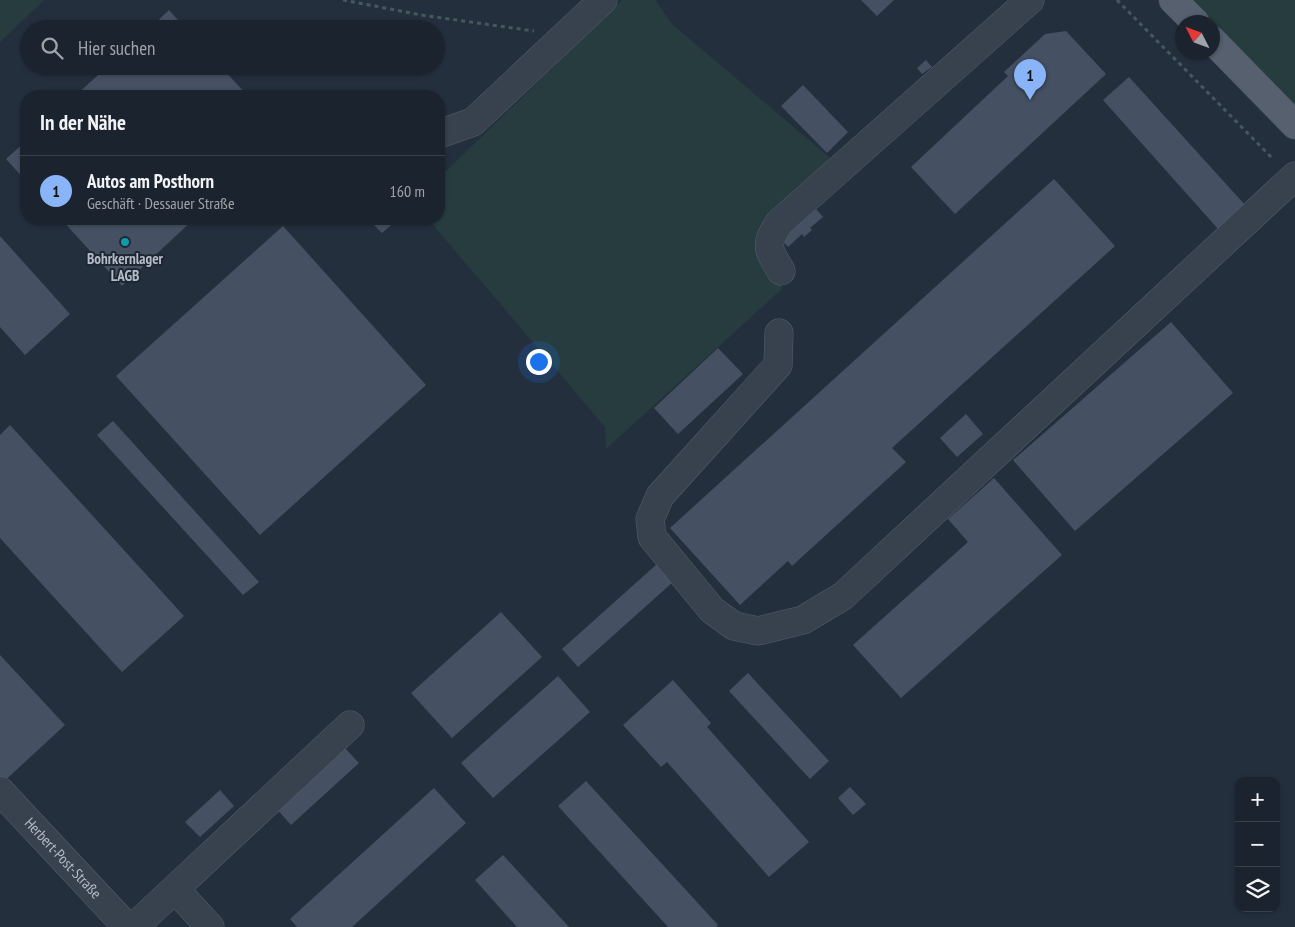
<!DOCTYPE html>
<html lang="de">
<meta charset="utf-8">
<style>
:root{--surface:#1b232e;--page:#242b36;--text:#f1f3f6;--muted:#a0a4aa;--line:#39404a;--accent:#8ab4f8}
body{margin:0;font-family:"PT Sans Narrow",sans-serif;background:var(--page);color:var(--text)}
.controls{position:absolute;right:15px;bottom:15px;display:grid;overflow:hidden;border-radius:10px;box-shadow:0 1px 4px #0004}
.controls button{width:45px;height:45px;display:grid;place-items:center;padding:0;border:0;border-bottom:1px solid var(--line);background:var(--surface);color:var(--text);font:25px sans-serif}
.compass{position:absolute;left:1175px;top:15px;width:45px;height:45px;border-radius:50%;background:var(--surface);box-shadow:0 1px 4px #0004;rotate:312deg}
.you{position:absolute;left:538px;top:361px;width:18px;height:18px;margin:-12px;border:4px solid #fff;border-radius:50%;background:#1a73e8;box-shadow:0 0 0 8px #1a73e833}
.badge{display:grid;place-items:center;width:32px;height:32px;border-radius:50%;background:var(--accent);color:#111;font-size:16px;font-weight:700}
.pin{position:absolute;translate:-50% -41px;filter:drop-shadow(0 1px 2px #0008)}
.pin::after{content:'';position:absolute;top:26px;width:18px;height:15px;background:inherit;clip-path:polygon(0 0,100% 0,50% 100%)}
.list{margin:0;padding:0;list-style:none}
h2{display:flex;justify-content:space-between;align-items:center;height:65px;margin:0;padding:0 20px;font-size:21px}
h2 small{font-size:16px;font-weight:400;color:var(--muted)}
.list li{display:grid;grid-template-columns:32px 1fr auto;gap:15px;align-items:center;box-sizing:border-box;height:70px;padding:0 20px;border-top:1px solid var(--line)}
.list b{display:block;font-size:19px;white-space:nowrap}
.list p{margin:0;font-size:16px;white-space:nowrap;color:var(--muted)}
.list em{font-size:16px;font-style:normal;color:var(--muted)}
.icon{flex:none;width:28px;height:28px;fill:none;stroke:currentColor;stroke-width:2;stroke-linecap:round;stroke-linejoin:round}
.map{position:relative;flex:none;width:1295px;height:927px;overflow:hidden}
.search{position:absolute;background:var(--surface);box-shadow:0 1px 4px #0004;left:20px;top:20px;width:425px;height:55px;display:flex;align-items:center;gap:12px;box-sizing:border-box;padding:0 18px;border-radius:28px;color:var(--muted);font-size:19px}
.panel{position:absolute;background:var(--surface);box-shadow:0 1px 4px #0004;left:20px;top:90px;width:425px;height:135px;border-radius:20px}
.map>svg:first-child{display:block}
</style>
<div class="map">
<svg width="1295" height="927" viewBox="0 0 1295 927">
<rect width="100%" height="100%" fill="#242f3e"/>
<path fill="#263c3f" d="M0,0H44L0,42Z
M622,0H655L672,24L835,162L759,252L783,288L606,449L605,427L428,219H439V178Z
M1189,0H1295V113L1213,25L1212,22H1210Z"/>
<path fill="#455162" d="M861,0H894L877,16Z
M169,10L186,29H149Z
M1066,31L1106,74L955,214L911,167L1008,76L1004,72L1045,34Z
M926,60L932,67L922,74L917,68Z
M108,66H220L248,96H75Z
M1129,77L1246,206L1219,230L1103,100Z
M803,85L848,132L827,153L781,106Z
M26,141V181L6,159Z
M1054,179L1115,246L892,448L906,462L792,566L788,561L740,605L670,528Z
M815,208L823,217L810,228L812,230L804,237L802,234L788,247L781,239Z
M61,219H194L122,286Z
M368,219H398L382,233Z
M283,226L426,385L260,535L116,376Z
M0,236L70,314L25,355L0,327Z
M1171,322L1233,393L1075,531L1013,460Z
M718,348L743,374L678,434L654,408Z
M966,414L983,434L957,457L940,438Z
M113,421L259,582L243,595L97,435Z
M10,425L184,616L122,672L0,538V435Z
M994,478L1062,555L901,698L853,645L968,542L948,519Z
M657,564L673,582L578,667L562,649Z
M501,612L542,657L452,738L411,693Z
M0,655L65,725L0,785Z
M748,673L829,761L810,779L729,691Z
M558,676L590,712L493,798L461,763Z
M673,680L711,723L707,727L809,842L769,877L667,762L661,767L623,725Z
M343,746L359,763L291,825L275,807Z
M586,781L718,925L716,927H668L558,806Z
M850,787L866,804L853,815L838,798Z
M434,788L466,823L352,927H297L290,919Z
M220,790L234,806L200,837L185,822Z
M503,855L569,927H517L475,880Z"/>
<g fill="none" stroke-linecap="round" stroke-linejoin="round">
<g stroke="#565f6c" stroke-width="29">
<g id="minor">
<path d="M439,134L473,122L603,0"/>
<path d="M781,271C768,248 764,247 779,223L1030,0"/>
<path d="M779,333L778,365L660,496L650,519L652,537L712,610L734,626L758,631L803,620L843,596L1295,176"/>
<path id="s1" d="M0,791L127,927"/>
<path d="M175,889L210,927"/>
<path d="M134,927L350,725"/>
</g>
</g>
<g stroke="#414a57" stroke-width="29">
<path id="major" d="M1173,0L1195,22
M1212,40L1295,125"/>
</g>
<path stroke="#44595c" stroke-width="3" stroke-dasharray="4 4" stroke-linecap="butt" d="M343,0L421,15L534,31
M1117,0L1274,160"/>
<use href="#minor" stroke="#38414e" stroke-width="28"/>
<use href="#major" stroke="#56606e" stroke-width="28"/>
</g>
<circle fill="#0f9aa8" stroke="#1d2633" stroke-width="2" cx="125" cy="242" r="5"/>
<g text-anchor="middle" stroke-width="4" stroke-linejoin="round" paint-order="stroke">
<g font-size="15" font-weight="bold" fill="#b4bcc9" stroke="#1d2633">
<text x="125" y="264">Bohrkernlager<tspan x="125" dy="17">LAGB</tspan></text>
</g>
<g font-size="15" fill="#b4bcc9" stroke="#1d2633">
<text dy="5" stroke="none"><textPath href="#s1" startOffset="92">Herbert-Post-Straße</textPath></text>
</g>
</g>
</svg>
<div class="controls">
<button>+</button>
<button>−</button>
<button><svg class="icon" aria-label="layers" viewBox="0 0 24 24"><path d="M12 4l9 5-9 5-9-5zM3 14l9 5 9-5"/></svg></button>
</div>
<svg class="compass" viewBox="-18 -18 36 36"><path d="M0-13l5 13h-10z" fill="#e53935"/><path d="M0 13l5-13h-10z" fill="#a0a4aa"/></svg>
<div class="you"></div>
<div class="pin badge" style="left:1030px;top:100px">1</div>
<div class="search"><svg class="icon" aria-label="search" viewBox="0 0 24 24"><circle cx="10" cy="10" r="6"/><path d="M15 15l6 6"/></svg>Hier suchen</div>
<section class="panel">
<h2>In der Nähe<small></small></h2>
<ul class="list">
<li><span class="badge">1</span><div><b>Autos am Posthorn</b><p>Geschäft · Dessauer Straße</p></div><em>160 m</em></li>
</ul>
</section>
</div>
